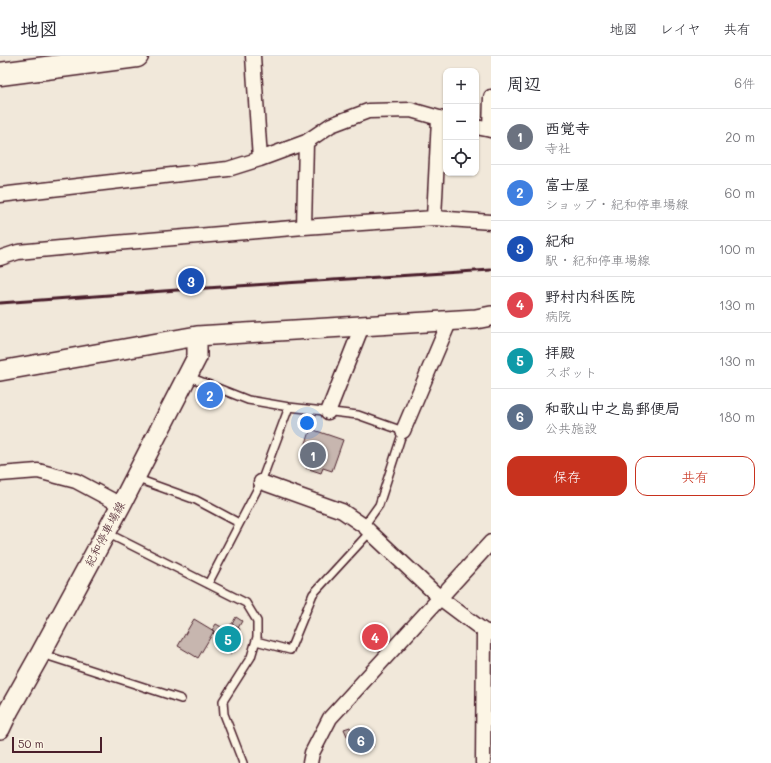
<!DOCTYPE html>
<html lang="ja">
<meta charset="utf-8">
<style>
:root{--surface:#fff;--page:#f2f2f3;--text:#2b2b33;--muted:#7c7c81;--line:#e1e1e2;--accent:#c8321e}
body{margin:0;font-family:Mali,"Klee One",sans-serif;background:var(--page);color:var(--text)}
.controls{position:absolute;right:12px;top:12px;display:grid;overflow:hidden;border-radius:8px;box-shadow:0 1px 3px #0004}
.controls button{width:36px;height:36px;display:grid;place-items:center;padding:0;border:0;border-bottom:1px solid var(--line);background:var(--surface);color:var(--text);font:20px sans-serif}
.scale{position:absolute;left:12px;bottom:10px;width:90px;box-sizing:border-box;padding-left:4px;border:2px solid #4a1f2b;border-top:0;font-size:11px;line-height:14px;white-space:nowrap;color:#4a1f2b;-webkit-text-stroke:3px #fcf5e5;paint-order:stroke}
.you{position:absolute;left:307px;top:367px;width:14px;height:14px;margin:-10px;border:3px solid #fff;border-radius:50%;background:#1a73e8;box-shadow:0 0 0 6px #1a73e833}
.badge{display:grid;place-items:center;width:26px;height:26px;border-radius:50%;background:var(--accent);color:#fff;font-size:13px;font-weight:700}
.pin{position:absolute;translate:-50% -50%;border:2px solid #fff;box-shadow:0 1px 4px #0006}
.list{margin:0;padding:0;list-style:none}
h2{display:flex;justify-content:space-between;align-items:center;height:52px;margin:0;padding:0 16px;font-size:17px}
h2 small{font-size:13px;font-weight:400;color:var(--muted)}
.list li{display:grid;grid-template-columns:26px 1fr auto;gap:12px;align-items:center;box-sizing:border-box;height:56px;padding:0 16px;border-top:1px solid var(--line)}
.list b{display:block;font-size:15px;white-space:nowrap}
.list p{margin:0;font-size:13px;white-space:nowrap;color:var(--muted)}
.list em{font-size:13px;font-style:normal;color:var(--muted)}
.actions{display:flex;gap:8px;padding:12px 16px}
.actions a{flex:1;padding:9px 0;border:1px solid var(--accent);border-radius:12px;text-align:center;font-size:14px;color:var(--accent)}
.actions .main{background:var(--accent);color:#fff}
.icon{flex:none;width:22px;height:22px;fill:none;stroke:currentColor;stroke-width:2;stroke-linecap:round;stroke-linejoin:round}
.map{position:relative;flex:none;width:491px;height:707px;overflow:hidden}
header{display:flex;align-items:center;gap:24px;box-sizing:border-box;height:56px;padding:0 20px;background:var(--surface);border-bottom:1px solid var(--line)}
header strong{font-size:19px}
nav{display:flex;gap:22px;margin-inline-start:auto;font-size:14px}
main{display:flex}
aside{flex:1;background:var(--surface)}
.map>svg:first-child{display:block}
</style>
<header>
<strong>地図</strong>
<nav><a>地図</a><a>レイヤ</a><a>共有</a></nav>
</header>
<main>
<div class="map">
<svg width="491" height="707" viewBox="0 0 491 707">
<rect width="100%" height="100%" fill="#f1e8da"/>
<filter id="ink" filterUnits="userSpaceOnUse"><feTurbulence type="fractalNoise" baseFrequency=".025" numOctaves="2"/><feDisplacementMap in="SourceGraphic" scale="8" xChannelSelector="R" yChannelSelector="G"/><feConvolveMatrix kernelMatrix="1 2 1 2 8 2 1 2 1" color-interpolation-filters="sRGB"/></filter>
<g filter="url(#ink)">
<path fill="#c7b6af" stroke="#4a1f2b" d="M311,373L343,384L332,415L323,412L321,417L306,412L308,407L300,404Z
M236,561L242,565L238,572L232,568Z
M194,563L214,575L198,602L178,590Z
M216,568L227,574L231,568L240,573L237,579L242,582L234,596L232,595L230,598L215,590L217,586L214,584L217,580L213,577L214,575L212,574Z
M350,671L352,676H374L373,691H352L344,673Z"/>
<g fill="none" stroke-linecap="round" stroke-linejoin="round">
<g stroke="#4a1f2b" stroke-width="10">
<path id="lane" d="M187,320L248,344L289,351
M135,422L196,444L239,467
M107,477L246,547L257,565V581L251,601L223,645L224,658L243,707
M208,528L261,426L289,351L358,359L403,375L379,449L364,470
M256,585L290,594L313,538L370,476
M42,598L181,643"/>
</g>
<g stroke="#4a1f2b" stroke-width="17">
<path id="street" d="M253,0L260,103
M439,63L434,162L491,166
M476,71L491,74
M490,74L491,41
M0,139L172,119L228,113L260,103L306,86L331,69L368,55L411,54L446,64
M304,171L306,86
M0,202L18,196L103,188L304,171L434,162
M328,356L362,270
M403,375L450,264
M0,418L38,415L76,425L121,449
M261,426L342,455L364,470L370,476L440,542L484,575L491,577
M310,707L312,697L330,662L491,486
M483,707L484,575"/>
</g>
<g stroke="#4a1f2b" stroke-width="22">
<path id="secondary" d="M0,315L197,280L476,263L491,260
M0,673L9,654L41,597L121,449L197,301V280"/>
</g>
<g stroke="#4a1f2b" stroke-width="25">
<path id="highway" d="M0,18L137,0"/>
</g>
<use href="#lane" stroke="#fcf5e5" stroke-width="7"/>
<use href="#street" stroke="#fcf5e5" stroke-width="14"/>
<use href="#secondary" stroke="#fcf5e5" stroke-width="19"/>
<use href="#highway" stroke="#fcf5e5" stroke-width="22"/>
<path stroke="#4a1f2b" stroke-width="3" d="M0,247L191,233L491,214"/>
</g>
</g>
<g text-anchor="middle" stroke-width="3" stroke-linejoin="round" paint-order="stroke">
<g font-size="12" fill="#4a1f2b" stroke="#fcf5e5">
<text transform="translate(105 478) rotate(-62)" y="4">紀和停車場線</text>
</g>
</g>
</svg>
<div class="controls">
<button>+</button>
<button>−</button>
<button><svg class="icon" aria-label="locate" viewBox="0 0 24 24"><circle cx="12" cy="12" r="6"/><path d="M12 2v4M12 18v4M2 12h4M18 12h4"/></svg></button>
</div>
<div class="scale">50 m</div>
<div class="you"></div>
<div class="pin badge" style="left:313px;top:399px;background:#6b7280">1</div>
<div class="pin badge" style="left:210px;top:339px;background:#3f7fe0">2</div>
<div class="pin badge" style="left:191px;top:225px;background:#1a4fb4">3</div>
<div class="pin badge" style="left:375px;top:581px;background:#e0444e">4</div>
<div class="pin badge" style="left:228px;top:583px;background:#0f9aa8">5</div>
<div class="pin badge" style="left:361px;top:684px;background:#5c6f8a">6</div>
</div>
<aside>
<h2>周辺<small>6件</small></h2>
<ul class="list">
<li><span class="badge" style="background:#6b7280">1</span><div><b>西覚寺</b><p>寺社</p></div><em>20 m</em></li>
<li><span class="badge" style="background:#3f7fe0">2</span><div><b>富士屋</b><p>ショップ · 紀和停車場線</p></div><em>60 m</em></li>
<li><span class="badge" style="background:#1a4fb4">3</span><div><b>紀和</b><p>駅 · 紀和停車場線</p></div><em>100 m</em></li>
<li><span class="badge" style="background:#e0444e">4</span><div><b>野村内科医院</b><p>病院</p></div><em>130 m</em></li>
<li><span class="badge" style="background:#0f9aa8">5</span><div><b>拝殿</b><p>スポット</p></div><em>130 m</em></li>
<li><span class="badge" style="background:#5c6f8a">6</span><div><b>和歌山中之島郵便局</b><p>公共施設</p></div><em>180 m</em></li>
</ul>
<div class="actions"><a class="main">保存</a><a>共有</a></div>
</aside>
</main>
